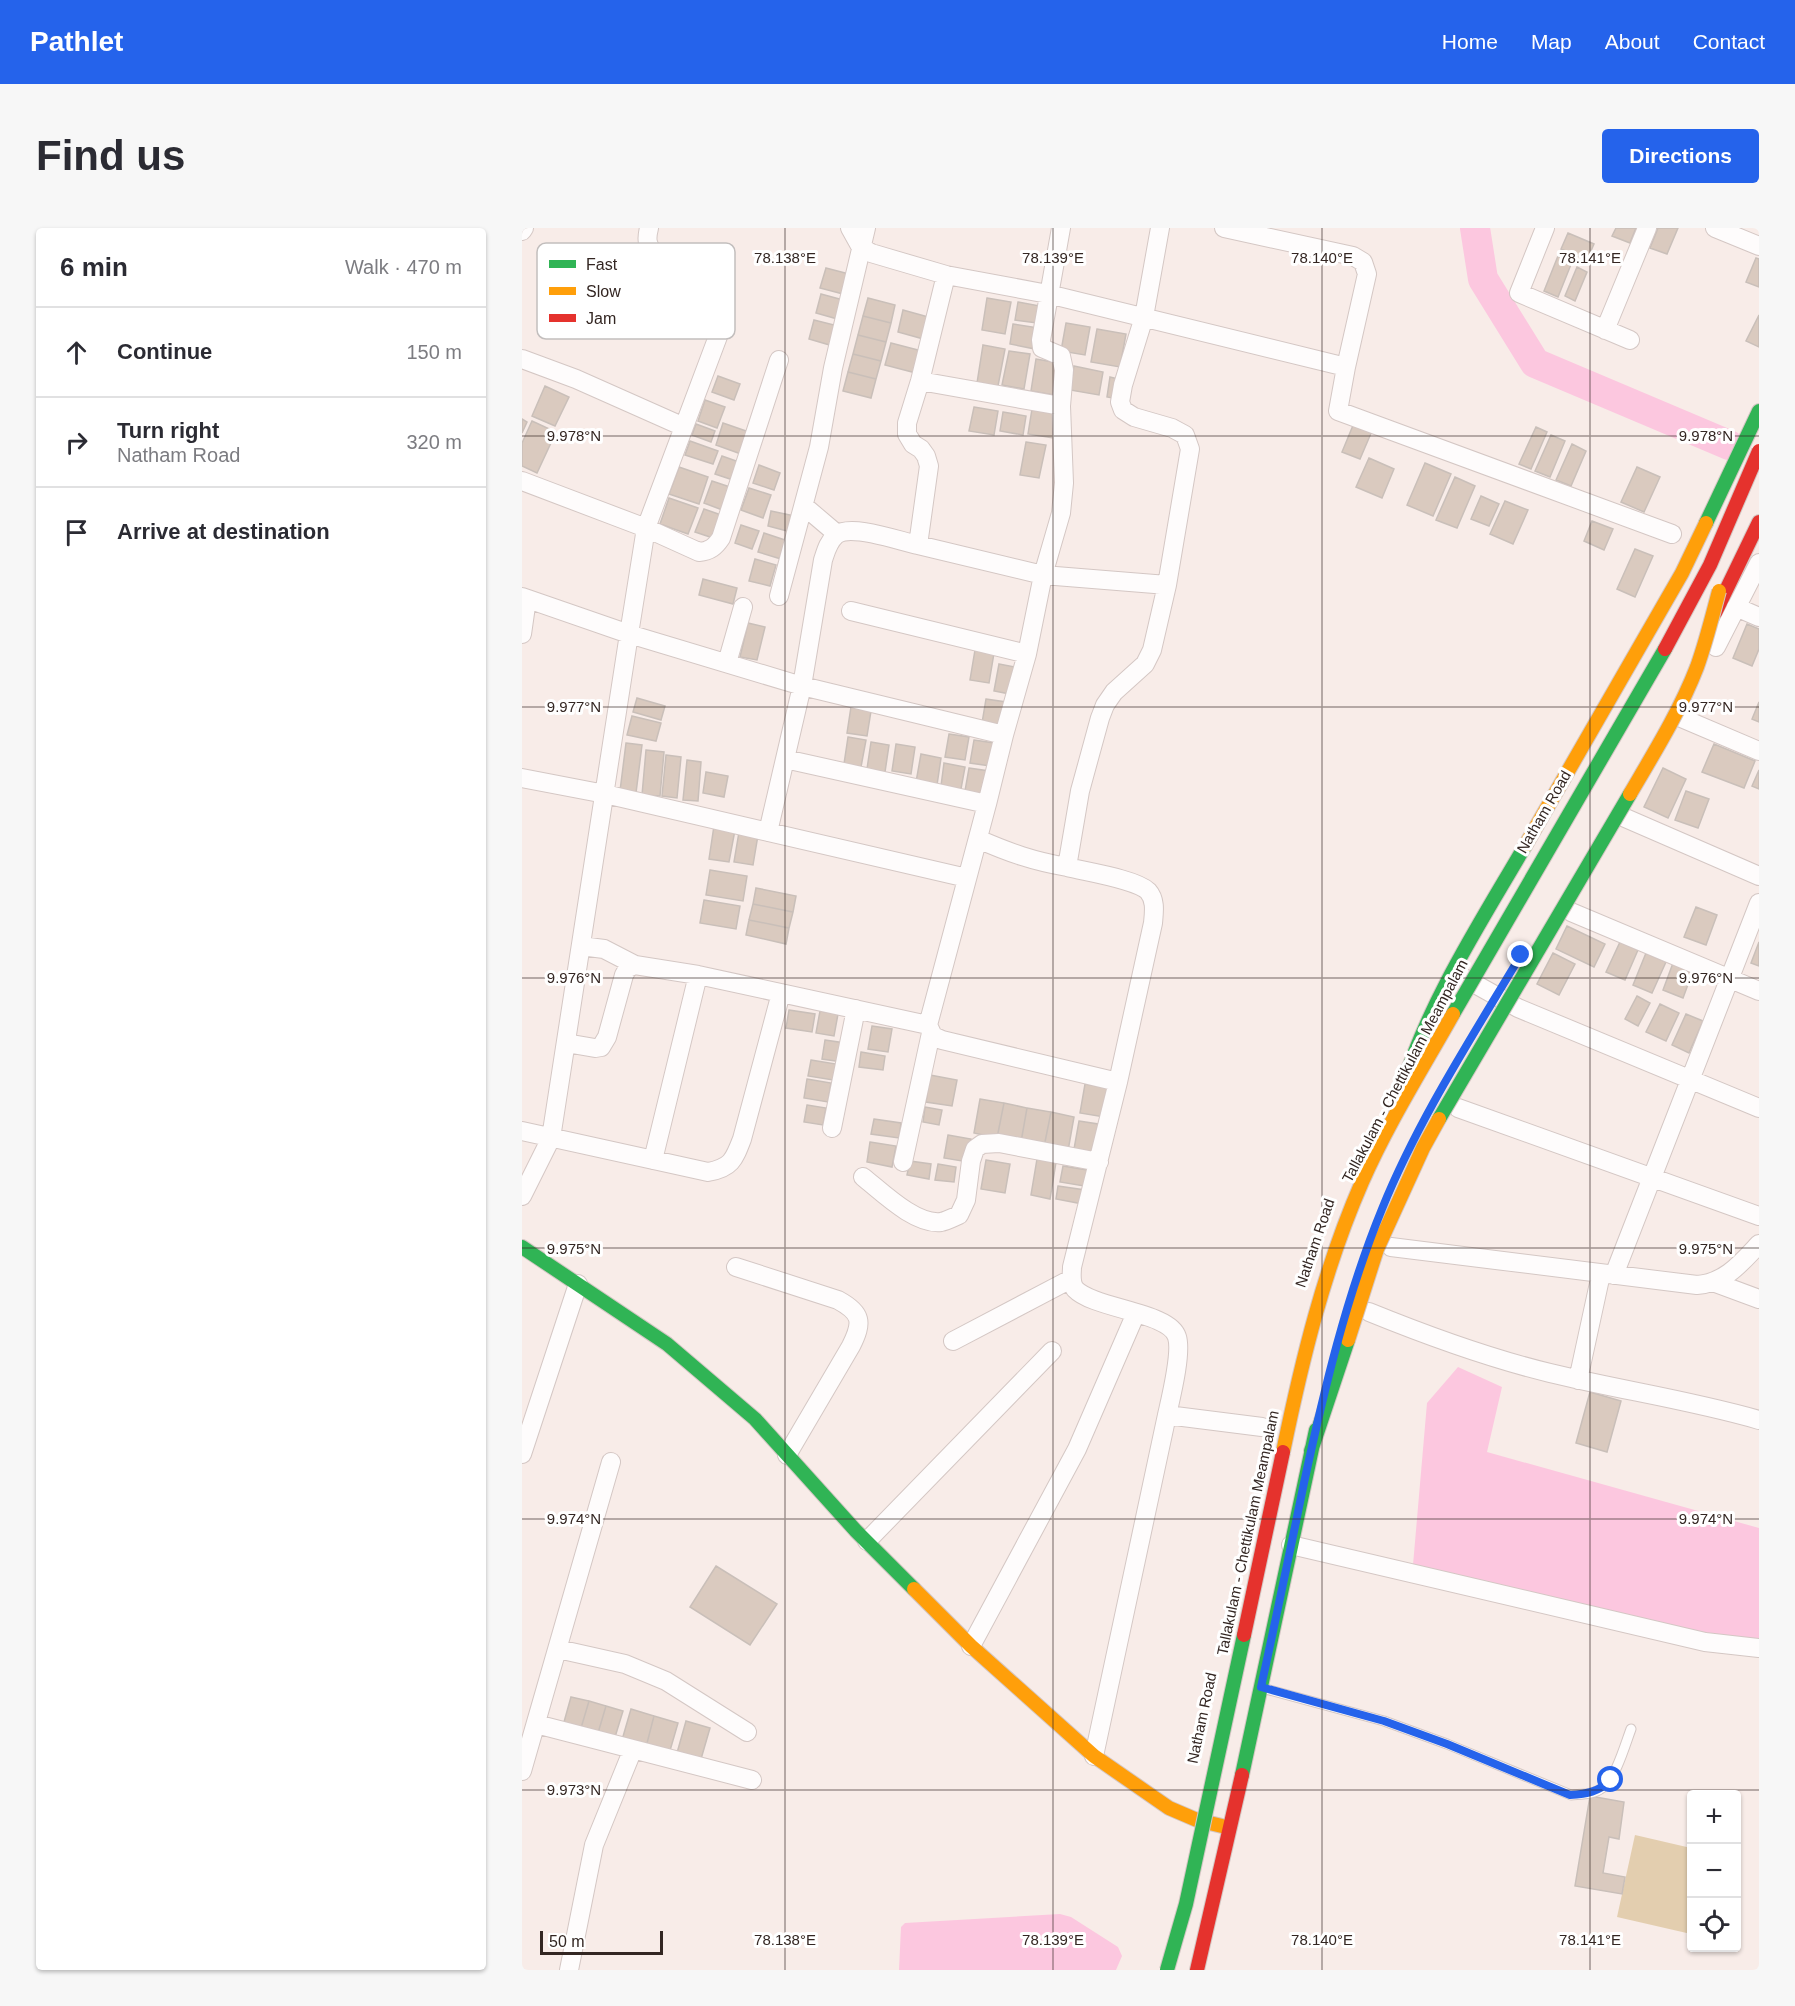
<!DOCTYPE html>
<meta charset="utf-8">
<style>
:root{--surface:#fff;--page:#f7f7f7;--text:#2b2b33;--muted:#7c7c81;--line:#e1e1e2;--accent:#2563eb}
body{margin:0;font-family:Helvetica,sans-serif;background:var(--page);color:var(--text)}
.controls{position:absolute;right:18px;bottom:18px;display:grid;overflow:hidden;border-radius:6px;box-shadow:0 2px 4px #0004}
.controls button{width:54px;height:54px;display:grid;place-items:center;padding:0;border:0;border-bottom:2px solid var(--line);background:var(--surface);color:var(--text);font:30px sans-serif}
.scale{position:absolute;left:18px;bottom:15px;width:123px;box-sizing:border-box;padding-left:6px;border:3px solid #332622;border-top:0;font-size:16px;line-height:21px;white-space:nowrap;color:#332622;-webkit-text-stroke:4px #fff;paint-order:stroke}
.stop{position:absolute;width:18px;height:18px;margin:-14px;border:4px solid #2563eb;border-radius:50%;background:#fff}
.stop.end{background:#2563eb;border-color:#fff;box-shadow:0 2px 6px #0008}
.list{margin:0;padding:0;list-style:none}
h2{display:flex;justify-content:space-between;align-items:center;height:78px;margin:0;padding:0 24px;font-size:26px}
h2 small{font-size:20px;font-weight:400;color:var(--muted)}
.list li{display:grid;grid-template-columns:39px 1fr auto;gap:18px;align-items:center;box-sizing:border-box;height:90px;padding:0 24px;border-top:2px solid var(--line)}
.list b{display:block;font-size:22px;white-space:nowrap}
.list p{margin:0;font-size:20px;white-space:nowrap;color:var(--muted)}
.list em{font-size:20px;font-style:normal;color:var(--muted)}
.icon{flex:none;width:33px;height:33px;fill:none;stroke:currentColor;stroke-width:2;stroke-linecap:round;stroke-linejoin:round}
.map{position:relative;flex:none;width:1237px;height:1742px;overflow:hidden;border-radius:6px}
header{display:flex;align-items:center;gap:36px;box-sizing:border-box;height:84px;padding:0 30px;background:var(--accent);color:#fff}
header strong{font-size:28px}
nav{display:flex;gap:33px;margin-inline-start:auto;font-size:21px}
.intro{display:flex;align-items:center;justify-content:space-between;box-sizing:border-box;height:144px;padding:0 36px}
h1{margin:0;font-size:42px}
.button{padding:15px 27px;border-radius:6px;background:var(--accent);color:#fff;font-size:21px;font-weight:700}
main{display:flex;gap:36px;padding:0 36px}
aside{flex:1;background:var(--surface);border-radius:6px;box-shadow:0 2px 4px #0004}
.map>svg:first-child{display:block}
</style>
<header>
<strong>Pathlet</strong>
<nav><a>Home</a><a>Map</a><a>About</a><a>Contact</a></nav>
</header>
<div class="intro"><h1>Find us</h1><a class="button">Directions</a></div>
<main>
<aside>
<h2>6 min<small>Walk · 470 m</small></h2>
<ul class="list">
<li><svg class="icon" aria-label="ahead" viewBox="0 0 24 24"><path d="M12 20V5M6 11l6-6 6 6"/></svg><div><b>Continue</b></div><em>150 m</em></li>
<li><svg class="icon" aria-label="right" viewBox="0 0 24 24"><path d="M7 20v-9h11M14 6l5 5-5 5"/></svg><div><b>Turn right</b><p>Natham Road</p></div><em>320 m</em></li>
<li><svg class="icon" aria-label="arrive" viewBox="0 0 24 24"><path d="M6 21V4h12l-3 4 3 4H6"/></svg><div><b>Arrive at destination</b></div></li>
</ul>
</aside>
<div class="map">
<svg width="1237" height="1742" viewBox="0 0 1237 1742">
<rect width="100%" height="100%" fill="#f8ece8"/>
<path fill="#e3ceaf" d="M1113,1607L1169,1620V1706L1095,1689Z"/>
<path fill="#fcc7df" d="M936,1139L980,1159L965,1224L1237,1300V1415L1169,1403L891,1337L905,1175Z
M538,1686L549,1689L596,1719L600,1728L594,1742H377L379,1699L383,1695Z"/>
<g fill="none" stroke-linecap="round" stroke-linejoin="round">
<path stroke="#fcc7df" stroke-width="30" d="M953,0L961,51L1013,135L1207,217"/>
</g>
<path fill="#dacabf" stroke="#c9bfb9" stroke-width="1.5" d="M1094,0H1114L1108,15L1090,8Z
M1136,0H1156L1145,26L1128,20Z
M1046,5L1072,16L1065,32L1039,21Z
M1036,28L1050,34L1036,69L1022,63Z
M1234,30L1237,31V59L1224,54Z
M1055,39L1065,44L1053,73L1043,68Z
M304,40L331,47L325,67L298,60Z
M299,66L325,73L319,92L294,85Z
M346,70L373,77L369,95L341,88Z
M465,70L489,74L483,106L460,102Z
M496,74L518,78L515,95L493,92Z
M381,82L410,90L405,112L376,104Z
M1237,87V119L1224,113Z
M341,88L369,95L364,114L336,107Z
M292,92L316,98L311,118L287,111Z
M544,95L568,99L563,127L539,123Z
M491,96L517,100L513,121L488,116Z
M575,101L604,106L598,139L569,134Z
M336,107L364,114L359,133L331,126Z
M369,115L400,123L394,145L363,137Z
M461,117L483,121L476,158L455,155Z
M487,123L508,126L502,161L480,157Z
M331,126L359,133L354,151L326,144Z
M514,131L537,135L532,167L509,163Z
M552,138L581,144L577,167L548,162Z
M326,144L354,151L349,170L321,163Z
M196,148L218,156L212,172L190,164Z
M588,149L600,152L596,171L585,169Z
M23,158L47,169L33,198L10,188Z
M183,172L203,179L195,200L176,193Z
M452,179L476,183L472,207L447,203Z
M510,181L535,185L531,210L506,206Z
M481,184L504,188L501,207L478,203Z
M0,191L5,194L0,205Z
M10,193L34,204L15,245L0,238V215Z
M201,195L227,204L219,226L194,217Z
M832,195L850,203L838,231L820,224Z
M174,196L193,203L189,214L170,207Z
M1014,199L1025,204L1009,241L997,236Z
M1029,207L1043,213L1028,249L1013,243Z
M168,213L196,223L191,236L163,227Z
M504,214L524,217L517,250L498,247Z
M1050,216L1064,223L1049,258L1034,252Z
M200,228L217,234L211,252L193,246Z
M847,230L872,241L860,270L834,259Z
M903,235L929,246L911,288L885,277Z
M237,237L258,245L252,262L231,255Z
M157,239L186,249L177,276L147,266Z
M1115,239L1138,249L1122,284L1099,274Z
M933,249L953,258L935,300L914,292Z
M190,253L211,260L203,283L182,275Z
M227,260L249,267L241,290L219,282Z
M959,268L977,276L967,298L949,291Z
M147,270L176,280L166,306L138,296Z
M983,273L1006,282L991,316L968,306Z
M182,281L202,288L194,311L173,304Z
M249,283L273,288L269,304L246,298Z
M1070,293L1091,301L1082,322L1062,313Z
M219,297L237,303L230,321L213,315Z
M242,305L266,313L259,331L236,324Z
M1113,321L1131,328L1113,369L1095,361Z
M233,331L254,337L248,358L227,353Z
M181,351L215,360L211,376L177,367Z
M226,395L243,399L235,432L218,429Z
M1225,396L1237,401V421L1230,438L1211,430Z
M453,422L472,425L467,455L448,452Z
M477,436L493,439L488,466L472,463Z
M115,470L143,478L139,492L111,484Z
M464,471L484,474L480,498L460,495Z
M1237,474V494L1230,491Z
M329,479L349,483L345,508L325,505Z
M110,488L139,495L134,513L105,507Z
M427,506L447,509L443,532L423,529Z
M326,509L344,512L339,539L322,536Z
M452,512L472,515L468,538L448,535Z
M349,514L367,517L363,544L345,541Z
M104,515L120,517L114,565L98,563Z
M374,516L393,519L389,546L370,543Z
M1192,516L1233,533L1222,560L1180,544Z
M124,522L142,524L138,568L120,567Z
M399,526L419,530L415,557L394,554Z
M144,527L159,529L155,570L140,568Z
M165,532L179,534L176,573L161,572Z
M422,535L443,539L439,561L419,558Z
M447,540L467,543L463,567L443,563Z
M1141,540L1164,551L1146,590L1122,579Z
M1237,542V561L1230,558Z
M184,544L206,548L202,569L181,565Z
M1164,563L1187,571L1176,600L1153,592Z
M192,598L213,602L207,634L187,631Z
M217,604L236,607L231,637L212,634Z
M188,642L225,648L221,673L184,667Z
M234,660L274,668L271,684L231,676Z
M182,672L218,678L214,701L178,695Z
M231,676L271,684L267,700L227,692Z
M1174,679L1195,687L1184,717L1162,709Z
M227,692L267,700L264,716L224,707Z
M1045,698L1083,716L1072,739L1034,721Z
M1098,714L1116,722L1103,752L1084,744Z
M1237,714V738L1229,735Z
M1031,725L1053,736L1037,767L1015,756Z
M1124,725L1144,734L1130,765L1111,757Z
M1151,735L1171,743L1161,770L1141,762Z
M1115,768L1128,775L1116,798L1103,791Z
M1138,776L1157,785L1144,813L1124,804Z
M267,782L293,786L290,804L264,800Z
M298,783L316,786L312,808L294,805Z
M1164,786L1181,793L1167,825L1150,817Z
M350,798L370,801L366,824L346,821Z
M303,812L323,815L320,834L300,831Z
M339,824L363,828L361,842L337,839Z
M289,832L314,836L311,852L286,848Z
M408,847L435,852L430,878L404,874Z
M285,851L309,855L306,874L282,870Z
M563,856L587,860L582,889L558,885Z
M458,871L482,875L475,910L452,905Z
M482,875L505,880L499,914L475,910Z
M285,877L304,880L301,897L282,894Z
M403,879L420,882L417,897L401,894Z
M505,880L529,884L522,919L499,914Z
M529,884L552,889L546,923L522,919Z
M352,891L379,895L377,910L349,906Z
M557,893L576,896L572,924L552,921Z
M426,907L449,911L446,934L422,930Z
M348,914L374,918L370,939L345,934Z
M515,931L534,934L528,971L509,967Z
M464,932L488,936L483,965L459,961Z
M388,933L409,936L407,951L385,947Z
M416,936L434,939L432,954L413,952Z
M541,938L571,943L568,959L538,954Z
M536,958L563,962L561,976L534,971Z
M1068,1164L1099,1173L1085,1224L1054,1215Z
M194,1338L255,1376L228,1417L168,1379Z
M49,1469L67,1473L59,1500L42,1494Z
M67,1473L84,1478L76,1505L59,1500Z
M84,1478L101,1483L93,1509L76,1505Z
M109,1481L132,1488L124,1519L100,1512Z
M132,1488L156,1495L147,1526L124,1519Z
M164,1493L188,1500L179,1531L155,1525Z
M1068,1568L1102,1574L1097,1611L1087,1609L1081,1645L1103,1649L1100,1666L1053,1658Z"/>
<g fill="none" stroke-linecap="round" stroke-linejoin="round">
<g stroke="#d4c7c4" stroke-width="11">
<path id="lane" d="M740,1460L862,1493L925,1516L1049,1567C1059,1566 1071,1567 1080,1560C1094,1550 1103,1517 1109,1501"/>
</g>
<g stroke="#d4c7c4" stroke-width="20">
<path id="street" d="M328,0L338,18L349,25L424,47
M539,0L519,112L520,120L539,128L542,142L539,178L542,255L539,285L521,347L396,317L407,238L404,228L399,221L391,216L385,206V195L398,153L424,47L526,66L824,139L816,183L1150,306
M702,0L831,28L841,34L845,46L824,139
M1023,0L997,65L1108,112
M1193,0L1237,18
M0,3L2,0
M1083,102L1125,0
M0,131L54,151L162,199
M398,153L539,178
M0,253L124,300L201,95L203,85L198,77L133,26C125,17 124,12 127,0
M282,278L315,306
M396,317C377,313 329,295 314,307C306,314 304,323 301,332L280,458L482,507
M257,368L297,219L311,140L344,0
M0,369L107,406L124,300L177,324C188,323 193,319 199,310L257,132
M1214,379L1237,389
M329,383L505,426
M0,406L5,371
M1194,419L1237,335
M205,435L221,379
M1157,489L1237,523
M0,550L83,566L445,650
M1101,589L1237,648
M246,604L263,531
M456,611C488,625 511,633 545,639
M1049,684L1237,763
M59,718L82,721L113,737
M944,751L996,780L1237,880
M406,797L411,808L420,812L596,854L550,1039C550,1046 548,1054 553,1061C572,1081 648,1084 655,1109C660,1125 649,1169 645,1187L740,1199
M44,815L73,820L79,819L85,809L102,747L106,740L113,737L176,747L406,797L465,576
M596,854L631,695C632,684 634,672 626,663C613,651 565,644 545,639L558,563L578,490L583,477L592,464L623,436L630,422L645,357
M936,880L1237,988
M310,900L334,781
M0,903L186,944C209,940 212,932 220,911L259,765
M131,932L176,747
M381,934L409,805
M341,949C360,964 393,997 419,994C425,993 432,989 437,987L444,972L449,933L453,921L460,916L477,915L577,934
M0,968L29,910L107,406L280,458L263,531L465,576L482,507L505,426L521,347L645,357L668,221L663,207L650,200L612,189L601,182L598,174L601,157L622,89L638,0
M869,1019L1175,1057C1203,1055 1219,1035 1237,1016
M214,1039L316,1072C340,1085 341,1094 329,1118L265,1227
M1092,1047L1237,675
M1191,1054L1237,1071
M847,1084C906,1108 966,1130 1028,1145C1097,1162 1168,1172 1237,1192
M431,1113L549,1051
M1056,1152L1079,1046
M0,1226L56,1056
M345,1313L530,1123
M769,1317L1183,1414L1237,1420
M449,1418L555,1221L614,1085
M36,1421L103,1436L144,1453L225,1504
M14,1496L230,1552
M572,1528L645,1187
M0,1543L89,1234
M47,1742L72,1617L111,1521"/>
</g>
<g stroke="#d4c7c4" stroke-width="16">
<path id="fast" d="M1184,295L1237,183
M880,860C908,772 957,697 1003,618
M0,1019L145,1116L233,1191L334,1303L392,1361
M789,1223L826,1112
M720,1547L794,1202"/>
</g>
<g stroke="#d4c7c4" stroke-width="16">
<path id="slow" d="M1003,618L1160,345L1184,295
M392,1361L449,1418L572,1528L647,1580L675,1592L700,1598"/>
</g>
<g stroke="#d4c7c4" stroke-width="16">
<path id="jam" d="M1193,385L1237,294
M675,1742L720,1547"/>
</g>
<use href="#lane" stroke="#fefcfc" stroke-width="9"/>
<use href="#street" stroke="#fefcfc" stroke-width="18"/>
<use href="#fast" stroke="#30b455" stroke-width="14"/>
<use href="#slow" stroke="#ff9f0a" stroke-width="14"/>
<use href="#jam" stroke="#e5322d" stroke-width="14"/>
<g stroke="#d4c7c4" stroke-width="16" stroke-linecap="butt">
<path id="fast-bridge" d="M931,786L1143,421
M917,891L1108,566
M645,1742L664,1676L722,1407"/>
</g>
<g stroke="#d4c7c4" stroke-width="16" stroke-linecap="butt">
<path id="slow-bridge" d="M1108,566C1132,525 1158,483 1175,439C1184,414 1190,389 1197,363
M826,1112L855,1021L901,920L917,891
M761,1224C780,1132 802,1041 840,954C866,895 900,841 931,786"/>
</g>
<g stroke="#d4c7c4" stroke-width="16" stroke-linecap="butt">
<path id="jam-bridge" d="M1143,421L1188,337L1237,223
M722,1407L761,1224"/>
</g>
<use href="#fast-bridge" stroke="#30b455" stroke-width="14"/>
<use href="#slow-bridge" stroke="#ff9f0a" stroke-width="14"/>
<use href="#jam-bridge" stroke="#e5322d" stroke-width="14"/>
</g>
<g fill="none" stroke-linecap="round" stroke-linejoin="round">
<path stroke="#2563eb" stroke-width="8" d="M999,727C950,809 896,892 860,981C824,1069 802,1162 782,1255C768,1323 754,1391 739,1459L862,1493L925,1516L1048,1567C1065,1566 1076,1564 1089,1552"/>
</g>
<path fill="none" stroke="#332622" stroke-width="1.5" stroke-opacity="0.45" d="M263,0V1742M531,0V1742M800,0V1742M1068,0V1742M0,208H1237M0,479H1237M0,750H1237M0,1020H1237M0,1291H1237M0,1562H1237"/>
<g text-anchor="middle" stroke-width="6" stroke-linejoin="round" paint-order="stroke">
<g font-size="15" fill="#332622" stroke="#fff">
<text transform="translate(1022 584) rotate(-60)" y="5">Natham Road</text>
<text transform="translate(883 843) rotate(-62)" y="5">Tallakulam - Chettikulam Meampalam</text>
<text transform="translate(793 1015) rotate(-71)" y="5">Natham Road</text>
<text transform="translate(726 1305) rotate(-78)" y="5">Tallakulam - Chettikulam Meampalam</text>
<text transform="translate(680 1490) rotate(-78)" y="5">Natham Road</text>
</g>
</g>
<rect x="15" y="15" width="198" height="96" rx="9" fill="#fff" stroke="#c2bebd" stroke-width="1.5"/>
<rect x="27" y="32" width="27" height="8" fill="#30b455"/>
<rect x="27" y="59" width="27" height="8" fill="#ff9f0a"/>
<rect x="27" y="86" width="27" height="8" fill="#e5322d"/>
<g font-size="16" fill="#332622">
<text x="64" y="42">Fast</text>
<text x="64" y="69">Slow</text>
<text x="64" y="96">Jam</text>
</g>
<g font-size="15" text-anchor="middle" fill="#332622" stroke="#fff" stroke-width="6" stroke-linejoin="round" paint-order="stroke">
<text x="263" y="35">78.138°E</text>
<text x="531" y="35">78.139°E</text>
<text x="800" y="35">78.140°E</text>
<text x="1068" y="35">78.141°E</text>
<text x="52" y="213">9.978°N</text>
<text x="1184" y="213">9.978°N</text>
<text x="52" y="484">9.977°N</text>
<text x="1184" y="484">9.977°N</text>
<text x="52" y="755">9.976°N</text>
<text x="1184" y="755">9.976°N</text>
<text x="52" y="1026">9.975°N</text>
<text x="1184" y="1026">9.975°N</text>
<text x="52" y="1296">9.974°N</text>
<text x="1184" y="1296">9.974°N</text>
<text x="52" y="1567">9.973°N</text>
<text x="263" y="1717">78.138°E</text>
<text x="531" y="1717">78.139°E</text>
<text x="800" y="1717">78.140°E</text>
<text x="1068" y="1717">78.141°E</text>
</g>
</svg>
<div class="controls">
<button>+</button>
<button>−</button>
<button><svg class="icon" aria-label="locate" viewBox="0 0 24 24"><circle cx="12" cy="12" r="6"/><path d="M12 2v4M12 18v4M2 12h4M18 12h4"/></svg></button>
</div>
<div class="scale">50 m</div>
<div class="stop" style="left:1089px;top:1552px"></div>
<div class="stop end" style="left:999px;top:727px"></div>
</div>
</main>
